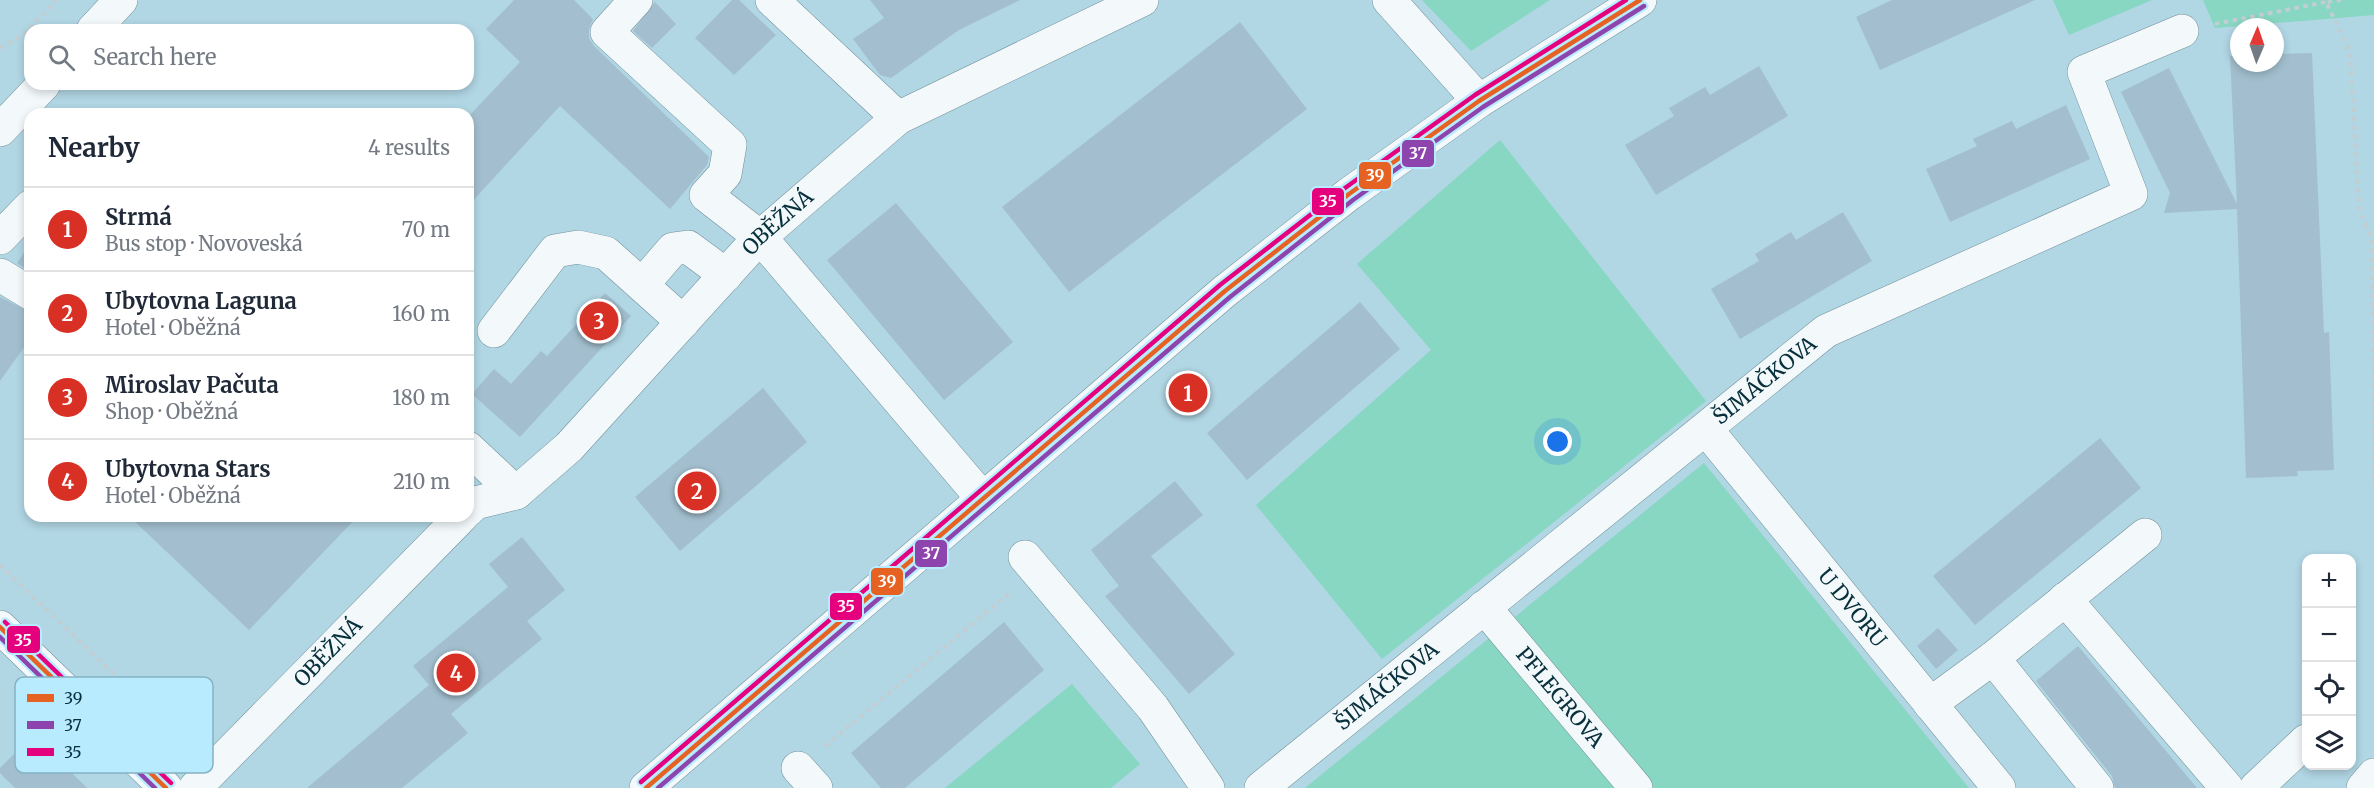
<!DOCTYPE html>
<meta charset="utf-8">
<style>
:root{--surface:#fff;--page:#f2f2f3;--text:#1f2937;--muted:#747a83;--line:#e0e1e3;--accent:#d93025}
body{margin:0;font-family:Merriweather,serif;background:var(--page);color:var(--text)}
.controls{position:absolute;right:18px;bottom:18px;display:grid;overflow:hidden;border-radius:12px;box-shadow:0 3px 9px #0003}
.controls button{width:54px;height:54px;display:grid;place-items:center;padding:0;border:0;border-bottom:2px solid var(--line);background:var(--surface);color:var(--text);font:30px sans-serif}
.compass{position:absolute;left:2230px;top:18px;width:54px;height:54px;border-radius:50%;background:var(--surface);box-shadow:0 3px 9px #0003;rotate:2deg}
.you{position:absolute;left:1558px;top:442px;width:21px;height:21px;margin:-15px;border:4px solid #fff;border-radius:50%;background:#1a73e8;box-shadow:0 0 0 9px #1a73e833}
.badge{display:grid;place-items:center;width:39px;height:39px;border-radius:50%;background:var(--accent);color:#fff;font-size:20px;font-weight:700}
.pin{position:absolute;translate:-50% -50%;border:3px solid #fff;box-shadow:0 2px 6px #0006}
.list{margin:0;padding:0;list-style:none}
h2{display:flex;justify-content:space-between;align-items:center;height:78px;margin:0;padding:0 24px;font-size:26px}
h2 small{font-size:20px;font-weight:400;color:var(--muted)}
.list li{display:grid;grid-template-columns:39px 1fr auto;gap:18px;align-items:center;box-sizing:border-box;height:84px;padding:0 24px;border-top:2px solid var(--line)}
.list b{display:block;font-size:22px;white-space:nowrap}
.list p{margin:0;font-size:20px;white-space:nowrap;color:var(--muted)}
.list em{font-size:20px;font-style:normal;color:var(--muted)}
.icon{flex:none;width:33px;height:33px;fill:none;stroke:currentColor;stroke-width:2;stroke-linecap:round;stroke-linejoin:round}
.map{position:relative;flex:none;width:2374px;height:788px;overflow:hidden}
.search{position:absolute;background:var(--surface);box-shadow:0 3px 9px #0003;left:24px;top:24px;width:450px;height:66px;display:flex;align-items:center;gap:15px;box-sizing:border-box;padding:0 21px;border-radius:18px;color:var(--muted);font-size:22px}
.panel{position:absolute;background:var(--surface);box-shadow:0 3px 9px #0003;left:24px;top:108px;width:450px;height:414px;border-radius:18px}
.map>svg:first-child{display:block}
</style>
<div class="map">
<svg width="2374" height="788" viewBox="0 0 2374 788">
<rect width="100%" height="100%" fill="#b1d6e4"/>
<path fill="#87d7c2" d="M1422,0H1550L1471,51Z
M2053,0H2152L2069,35Z
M2203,0H2374V15L2215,28Z
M1500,140L1706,401L1382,659L1256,505L1431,350L1357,264Z
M1704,463L1969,788H1305Z
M1072,684L1140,764L1111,788H945Z"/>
<path fill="#a3bfcf" d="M514,0H574L593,19L589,29V38L594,46L709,157L707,165L670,209L560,106L468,206V117L520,62L486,29Z
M732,0H739L776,35L734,75L695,38Z
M870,0H1020L959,30L891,78L880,75L853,39L884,18Z
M1892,0H2035L1880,70L1856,17Z
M655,2L676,24L652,48L633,31Z
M1240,22L1307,109L1069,292L1002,207Z
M2312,53L2324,333L2329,332L2334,470L2297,471L2298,476L2246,478L2237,209L2164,213L2170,193L2121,92L2169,68L2237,204L2230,56H2239V63H2275V54Z
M1759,66L1788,116L1656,195L1625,145L1674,116L1669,108L1705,87L1710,95Z
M2066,105L2090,159L1950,222L1926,169L1977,146L1973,139L2012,121L2016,129Z
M896,203L1013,342L944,400L827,260Z
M1843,212L1872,261L1740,339L1711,289L1759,261L1755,254L1791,232L1796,240Z
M30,244V271L17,263Z
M605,293L631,316L520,437L472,394L494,369L511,384L541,351L547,356Z
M0,297L30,312V339L0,381Z
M1360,302L1400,349L1247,480L1207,433Z
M763,388L807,442L680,551L635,497Z
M2100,438L2141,488L1975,625L1933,576Z
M1175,481L1203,515L1151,556L1235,654L1189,694L1105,596L1119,586L1091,550Z
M129,516H358L249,630Z
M522,537L565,590L527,621L542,639L451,714L468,733L402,788H307L429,685L413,666L508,587L489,564Z
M1004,622L1044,670L905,788H881L851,753Z
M1938,628L1958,650L1936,669L1917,646Z
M2078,646L2197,788H2115L2112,776L2036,681Z
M19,749L49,750L87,788H15L0,773V768Z"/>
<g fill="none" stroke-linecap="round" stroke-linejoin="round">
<g stroke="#72909a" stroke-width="34">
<g id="minor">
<path d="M636,0L607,32L730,145L725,174L706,195L760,237L983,499"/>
<path d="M772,0L898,118"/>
<path d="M1389,0L1479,101"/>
<path d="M93,30L121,0"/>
<path d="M0,130L44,84"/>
<path d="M0,238L30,207"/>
<path d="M0,275L30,293"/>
<path d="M642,285L673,249L688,247L726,275"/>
<path d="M494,331L555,251L578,247L606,253L683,322"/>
<path id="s1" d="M1706,429L1999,788"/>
<path d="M468,448L516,493"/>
<path id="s2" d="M468,510L475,503L516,493L569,447L760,237L898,118L1142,0"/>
<path d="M1025,557L1153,708L1208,788"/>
<path d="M2065,599L2227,788"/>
<path id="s3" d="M1484,607L1636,788"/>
<path d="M0,627L166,788"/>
<path d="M1993,658L2097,788"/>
<path d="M1930,704L1993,658L2145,535"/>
<path d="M798,768L816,788"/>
<path id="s4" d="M195,788L462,516"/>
<path d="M646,788L1225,291L1349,194L1479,101L1640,0"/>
<path id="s5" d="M1261,788L1826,331L2131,194L2084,72L2182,31"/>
<path d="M2256,788L2306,741"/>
<path d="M2363,788L2374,775"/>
</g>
</g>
<path stroke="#c3ced3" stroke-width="4" stroke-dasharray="4.5 4.5" stroke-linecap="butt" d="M2341,0L2326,2L2350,52L2359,209L2372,240L2374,485
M2215,24L2326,2
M0,48L22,36L57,0
M0,565L188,745
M825,746L1011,592"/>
<use href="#minor" stroke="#f3f9fb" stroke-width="33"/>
<g stroke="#b8ebfe" stroke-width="9">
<path id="bus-1" d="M0,627L166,788
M646,788L1225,291L1349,194L1479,101L1640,0"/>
</g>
<g stroke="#b8ebfe" stroke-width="9">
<path id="bus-2" d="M0,637L155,788
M658,788L1230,297L1353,200L1483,107L1644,6"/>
</g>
<g stroke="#b8ebfe" stroke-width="9">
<path id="bus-3" d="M5,622L171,783
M641,782L1220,285L1345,188L1475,95L1626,0"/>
</g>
<use href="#bus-1" stroke="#e66223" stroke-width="4.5"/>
<use href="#bus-2" stroke="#8e44ad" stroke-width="4.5"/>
<use href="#bus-3" stroke="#e5007d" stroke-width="4.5"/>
</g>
<g text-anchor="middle" stroke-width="4.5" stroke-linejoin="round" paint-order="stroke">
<g font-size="21" fill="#07303c" stroke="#b8ebfe">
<text dy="7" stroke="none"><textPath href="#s2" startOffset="429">OBĚŽNÁ</textPath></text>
<text dy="7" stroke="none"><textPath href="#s5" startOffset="648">ŠIMÁČKOVA</textPath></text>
<text dy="7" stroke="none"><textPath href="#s1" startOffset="231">U DVORU</textPath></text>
<text dy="7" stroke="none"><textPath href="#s4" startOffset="190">OBĚŽNÁ</textPath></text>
<text dy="7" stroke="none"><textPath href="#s5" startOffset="162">ŠIMÁČKOVA</textPath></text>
<text dy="7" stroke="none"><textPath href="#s3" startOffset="118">PFLEGROVA</textPath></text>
</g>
</g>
<rect x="15" y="677" width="198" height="96" rx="9" fill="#b8ebfe" stroke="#83b3c4" stroke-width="1.5"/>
<rect x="27" y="694" width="27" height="8" fill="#e66223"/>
<rect x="27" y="721" width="27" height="8" fill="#8e44ad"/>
<rect x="27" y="748" width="27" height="8" fill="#e5007d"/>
<g font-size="16" fill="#07303c">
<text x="64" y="704">39</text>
<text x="64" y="731">37</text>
<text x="64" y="758">35</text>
</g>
<g stroke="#b8ebfe" stroke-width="2">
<rect x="1401" y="139" width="34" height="29" rx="6" fill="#8e44ad"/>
<rect x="1358" y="161" width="34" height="29" rx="6" fill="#e66223"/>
<rect x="1311" y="187" width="34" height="29" rx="6" fill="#e5007d"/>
<rect x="914" y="539" width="34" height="29" rx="6" fill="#8e44ad"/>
<rect x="870" y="567" width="34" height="29" rx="6" fill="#e66223"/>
<rect x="829" y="592" width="34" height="29" rx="6" fill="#e5007d"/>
<rect x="6" y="625" width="35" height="29" rx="6" fill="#e5007d"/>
</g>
<g font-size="16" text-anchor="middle" font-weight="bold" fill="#fff">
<text x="1418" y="159">37</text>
<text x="1375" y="181">39</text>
<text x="1328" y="207">35</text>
<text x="931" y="559">37</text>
<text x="887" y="587">39</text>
<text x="846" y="612">35</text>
<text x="23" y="646">35</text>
</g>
</svg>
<div class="controls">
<button>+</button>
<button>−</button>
<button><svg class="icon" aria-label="locate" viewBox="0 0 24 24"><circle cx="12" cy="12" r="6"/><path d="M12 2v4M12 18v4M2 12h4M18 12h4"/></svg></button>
<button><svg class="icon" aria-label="layers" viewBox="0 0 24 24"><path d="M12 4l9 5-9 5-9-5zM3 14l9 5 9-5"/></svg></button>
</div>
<svg class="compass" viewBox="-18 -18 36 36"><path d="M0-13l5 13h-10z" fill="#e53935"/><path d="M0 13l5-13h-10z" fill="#747a83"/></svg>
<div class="you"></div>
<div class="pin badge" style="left:1188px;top:393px">1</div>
<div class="pin badge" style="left:697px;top:491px">2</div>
<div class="pin badge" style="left:599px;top:321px">3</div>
<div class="pin badge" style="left:456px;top:673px">4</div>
<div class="search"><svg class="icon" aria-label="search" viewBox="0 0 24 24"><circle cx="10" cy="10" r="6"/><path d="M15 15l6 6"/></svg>Search here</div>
<section class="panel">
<h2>Nearby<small>4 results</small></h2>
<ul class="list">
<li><span class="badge">1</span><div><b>Strmá</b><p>Bus stop · Novoveská</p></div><em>70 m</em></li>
<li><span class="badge">2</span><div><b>Ubytovna Laguna</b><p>Hotel · Oběžná</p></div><em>160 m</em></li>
<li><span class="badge">3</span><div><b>Miroslav Pačuta</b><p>Shop · Oběžná</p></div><em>180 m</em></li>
<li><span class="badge">4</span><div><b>Ubytovna Stars</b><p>Hotel · Oběžná</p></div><em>210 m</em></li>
</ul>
</section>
</div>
